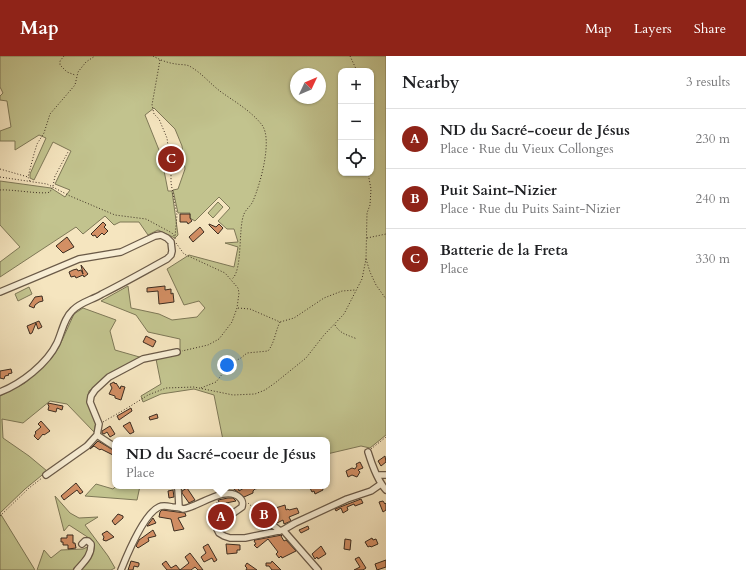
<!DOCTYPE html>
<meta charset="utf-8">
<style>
:root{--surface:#fff;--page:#f2f2f2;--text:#202124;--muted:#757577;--line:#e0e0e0;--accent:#8f2418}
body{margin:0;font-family:Cardo,serif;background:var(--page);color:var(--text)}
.controls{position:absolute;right:12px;top:12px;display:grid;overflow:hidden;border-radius:8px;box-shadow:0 1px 3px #0004}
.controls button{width:36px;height:36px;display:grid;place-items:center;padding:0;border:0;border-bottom:1px solid var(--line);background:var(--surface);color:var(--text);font:20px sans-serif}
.compass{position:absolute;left:290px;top:12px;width:36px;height:36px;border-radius:50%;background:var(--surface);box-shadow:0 1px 3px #0004;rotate:46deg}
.you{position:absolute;left:227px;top:309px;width:14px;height:14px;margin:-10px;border:3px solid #fff;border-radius:50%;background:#1a73e8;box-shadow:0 0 0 6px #1a73e833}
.badge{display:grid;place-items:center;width:26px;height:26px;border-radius:50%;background:var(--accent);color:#fff;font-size:13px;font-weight:700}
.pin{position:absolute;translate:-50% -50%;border:2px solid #fff;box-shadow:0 1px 4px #0006}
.popup{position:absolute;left:112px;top:381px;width:218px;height:52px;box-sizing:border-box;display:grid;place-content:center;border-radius:8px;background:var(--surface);filter:drop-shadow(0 1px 3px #0005);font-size:13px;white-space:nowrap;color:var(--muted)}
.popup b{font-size:15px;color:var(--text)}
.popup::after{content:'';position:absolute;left:50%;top:100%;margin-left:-8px;border:8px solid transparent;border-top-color:var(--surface)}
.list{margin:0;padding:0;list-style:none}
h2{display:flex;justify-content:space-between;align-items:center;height:52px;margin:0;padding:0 16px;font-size:17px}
h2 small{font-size:13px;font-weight:400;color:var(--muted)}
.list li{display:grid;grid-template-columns:26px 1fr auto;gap:12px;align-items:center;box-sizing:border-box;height:60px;padding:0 16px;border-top:1px solid var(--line)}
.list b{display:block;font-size:15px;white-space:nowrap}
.list p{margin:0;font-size:13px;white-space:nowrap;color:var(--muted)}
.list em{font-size:13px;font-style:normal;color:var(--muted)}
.icon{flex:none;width:22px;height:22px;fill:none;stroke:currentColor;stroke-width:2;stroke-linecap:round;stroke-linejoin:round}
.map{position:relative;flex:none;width:386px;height:514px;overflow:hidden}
header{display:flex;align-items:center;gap:24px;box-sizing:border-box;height:56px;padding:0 20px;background:var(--accent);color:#fff}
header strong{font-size:19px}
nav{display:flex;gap:22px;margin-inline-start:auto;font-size:14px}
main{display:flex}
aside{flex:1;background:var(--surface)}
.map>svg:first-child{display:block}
</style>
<header>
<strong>Map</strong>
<nav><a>Map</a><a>Layers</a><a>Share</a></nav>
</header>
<main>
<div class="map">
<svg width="386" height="514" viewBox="0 0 386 514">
<rect width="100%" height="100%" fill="#f5e5bf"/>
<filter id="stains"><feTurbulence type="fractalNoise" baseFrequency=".005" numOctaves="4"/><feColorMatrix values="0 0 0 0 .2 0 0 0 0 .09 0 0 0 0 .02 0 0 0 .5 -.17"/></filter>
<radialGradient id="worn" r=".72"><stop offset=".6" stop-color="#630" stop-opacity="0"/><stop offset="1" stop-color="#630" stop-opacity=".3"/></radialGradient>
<path fill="#c2c38e" stroke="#7e7857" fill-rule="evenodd" d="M0,0H386V379L370,392L361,390L327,398V384H223L214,339L194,333L161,338L143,346L141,340L161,328L156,303L180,298V283L148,276L136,259L101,245L128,230L131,252L159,258L172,264L197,261L205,252L199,245L184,249L167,213L189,199L234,211L238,191L225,187L238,186L234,173H227L218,165L230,152L219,141L195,165L190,162V157H178L173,134L178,133L185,113L182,90L175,73L154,52L145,59L161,99L168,135H172L178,179L175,182L158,174L148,179L139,166H120L114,169L105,160L83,178L76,171L0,221V206L20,191L0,169V125L51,132L65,141L70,134L55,128L71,95L53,86L34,124L30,122V118L46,82L39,79L15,94V85H0V75L11,71L7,45L0,44V40L3,37L0,31ZM341,15H371V117H341ZM296,18H320V42H296Z
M218,146L223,151L213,162L208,157Z
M29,231L32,238L18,245L15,238Z
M83,252L116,264L110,275L115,294L143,302L110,317L89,335L87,346L96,366L94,376L67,348L50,345L23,367L2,363L3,382L29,400L47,415L25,433L0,457V340L25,327L51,303L59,291L74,258Z
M96,428L113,433L116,430H140L137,444L85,440Z
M55,440L70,457L79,462L98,461L85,469L108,500L115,512L111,514H37L44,494L51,502L61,494L83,493L94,488L89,482L69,469L64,475Z
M0,457L35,514H0Z"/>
<path fill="#d38f64" stroke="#3b2c20" d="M180,158H190V162L192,165L188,168L187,166H180Z
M103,166L106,169L104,171L108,175L104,179L102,177L97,182L95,179L93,180L91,178Z
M209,168L216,171L219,168L223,172L218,178L209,169Z
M200,171L204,176L193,186L189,181Z
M67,181L74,191L63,197L56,190Z
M81,209L88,218L84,221L83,219L76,222L75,220L71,221L69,216L73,214L77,213L78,215L81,214L83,218Z
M165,230V234L171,233V238L173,237L174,246L159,248L158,235L147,236V232Z
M42,240L43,245L39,246L35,249L34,252L29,250L35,241Z
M39,265L42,271L38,273L36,267L32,277L30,278L27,270Z
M146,280L156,285L153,291L143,286Z
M11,313L12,317L8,318L9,319L5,320L4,323L0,322V315Z
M114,326L115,328L116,327L120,333L121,330L125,331L121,344L115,342V340L109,338L112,332L110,328Z
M48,347L63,350L62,354L57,352L56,356L48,354L49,350L48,349Z
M131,352L132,355L119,364L117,360Z
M157,358L158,362L150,364L149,361Z
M41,365L50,375L44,379L43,378L38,384L34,380L36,377L35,376L41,371L38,368Z
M130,366L134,376L130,378L123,370Z
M110,370L115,378L110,381L107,376L104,378L102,377V375Z
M98,385L115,395V400L101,393L100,394L94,390L90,393Z
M385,400L386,406L381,410L378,405Z
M360,406L363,412L358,414L360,416L357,421L352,419L348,421L346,415L352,412L355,413L357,410L356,408Z
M76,427L83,436L80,438L77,434L64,444L61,440Z
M230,430H238L239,435L247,430L263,431L255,433L253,435V437L244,441Z
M309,430H322L323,434L315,438L314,435L312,436Z
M187,432L195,444L189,447L182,437V435Z
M173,434L174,441L169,442L168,435Z
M228,442H233L236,445L226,447L229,455L218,458L216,447L219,446L218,444Z
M361,443L363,447L355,450L354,448L347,451L348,454L343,457L341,452L336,455L335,453Z
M383,445L385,448L386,447V454L383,456L379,446Z
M285,449L286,454L288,453L289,454L297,452L299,457L289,461L291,465L284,468L283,464L277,467L267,458L270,457L269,454Z
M162,454L185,457L186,460L178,462L184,473L174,475L171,463L159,461L160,456Z
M118,458L123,460V462L115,469L112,465Z
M153,462L156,467L148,470H147Z
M262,465L270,472L262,474L260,470L263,468Z
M308,470L309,473L301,477L299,474Z
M153,474L156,480L148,482L149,485L138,492L136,490L139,484Z
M107,475L114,481L106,485L103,484L104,481L102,478Z
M67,479H73V487H75L76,492L68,493V489H63V486H61V482H67Z
M282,479L281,480L284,485L286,484L296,495L282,502L281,500L279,502L276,498L278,496L268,483L257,492L254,489L256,488L254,485L255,484Z
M372,482L373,484L376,483L378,488L371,491L370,490L368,491L365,486Z
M345,483L351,484L350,494L344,493Z
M208,488L217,504L214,506L212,502L204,506L201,501L206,497L203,491Z
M226,488L240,489V494H237V497L227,498Z
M321,490L326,498L318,503L317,501L315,503L312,498Z
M190,497L203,514H198L195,511L191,514H167L162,508L166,505L171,512L176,509L180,514L189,507L185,501Z
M359,501L366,512L363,514H354L360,511L355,503Z
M386,504V511L377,514L375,508Z
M131,505L139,507V509L138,511L134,510L133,514H128Z
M272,505L281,514H272L269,510H266V507H271Z
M247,507L257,514H246L247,512L245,510Z"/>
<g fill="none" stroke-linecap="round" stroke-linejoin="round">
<g stroke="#6a5a48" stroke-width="8">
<path id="minor" d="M0,236L79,203L121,196L155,180L161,179L167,182L171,186L172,195L171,199L167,203C145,215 124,227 102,238C92,244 81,246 73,254C64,262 62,276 57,287C47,308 21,328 0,336
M97,379L115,391
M368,396C372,409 377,424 386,434
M46,419L87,390L97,379L99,368L90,346L91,340L95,334L109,321L143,303L177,296
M378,419H386
M176,430L178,433L179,451
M262,460L280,475
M283,474L318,514
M77,514C84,506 92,499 91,488L88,485H85L82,488
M121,514C127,499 144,458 159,451C163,449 167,450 172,451C176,451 179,451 183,453C199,451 226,428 240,442C243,445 243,447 242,451L218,468L217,473L219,477L224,480L230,482H245L283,474L295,467L347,443L371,435L381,428"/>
</g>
<path stroke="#3b2c20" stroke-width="1" stroke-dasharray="1 2" stroke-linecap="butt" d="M64,0L60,5V9L67,16L75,19
M153,0C160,4 168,7 176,8C181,9 187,8 191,11C203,18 212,30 224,38C237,47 252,56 262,69C273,84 260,129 253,145C251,150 246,153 244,158C238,172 243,214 232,223
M350,0L357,15
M160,4L152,49L154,58L159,63L167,82L171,113V127L177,159L175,181
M0,113L28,121
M0,121L47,128L70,140L115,159L146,163L172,177L175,181V184
M30,125L28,121L34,98L37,88L44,77L50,58L75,29L78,16L86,6L95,0
M0,134C12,133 43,139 50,136L53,130L55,120L68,96
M367,182L386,178
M176,187L184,198L225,217L238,232L239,237L237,252L232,266L219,283L208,289L182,295
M366,203L370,216L376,229L386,243
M238,252L250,253L280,266L294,262L324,242L342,235L355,234
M335,269C340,278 348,279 357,283
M201,332L216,326L231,307L241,302L247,297L268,295C275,286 275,276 280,266
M103,366L129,351L148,339L166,332L194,331L233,339L255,338L265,334L275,327L306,302L324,279L344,258L362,223L366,203L367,157L370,149L371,133L368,117
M371,393L386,381
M248,447L259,457
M0,460L29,432L42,422"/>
<use href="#minor" stroke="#f8eed5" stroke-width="5.5"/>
</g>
<rect width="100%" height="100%" filter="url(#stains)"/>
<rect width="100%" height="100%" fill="url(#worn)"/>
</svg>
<div class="controls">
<button>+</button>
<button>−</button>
<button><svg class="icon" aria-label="locate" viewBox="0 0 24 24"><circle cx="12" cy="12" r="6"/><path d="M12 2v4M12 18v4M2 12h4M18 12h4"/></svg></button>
</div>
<svg class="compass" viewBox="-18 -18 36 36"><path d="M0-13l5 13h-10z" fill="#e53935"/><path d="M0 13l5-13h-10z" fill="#757577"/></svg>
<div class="you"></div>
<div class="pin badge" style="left:221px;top:461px">A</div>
<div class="popup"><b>ND du Sacré-coeur de Jésus</b>Place</div>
<div class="pin badge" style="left:264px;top:459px">B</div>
<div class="pin badge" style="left:171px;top:103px">C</div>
</div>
<aside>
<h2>Nearby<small>3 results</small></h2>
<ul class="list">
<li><span class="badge">A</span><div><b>ND du Sacré-coeur de Jésus</b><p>Place · Rue du Vieux Collonges</p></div><em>230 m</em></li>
<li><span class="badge">B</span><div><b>Puit Saint-Nizier</b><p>Place · Rue du Puits Saint-Nizier</p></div><em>240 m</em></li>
<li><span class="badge">C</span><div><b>Batterie de la Freta</b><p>Place</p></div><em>330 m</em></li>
</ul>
</aside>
</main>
